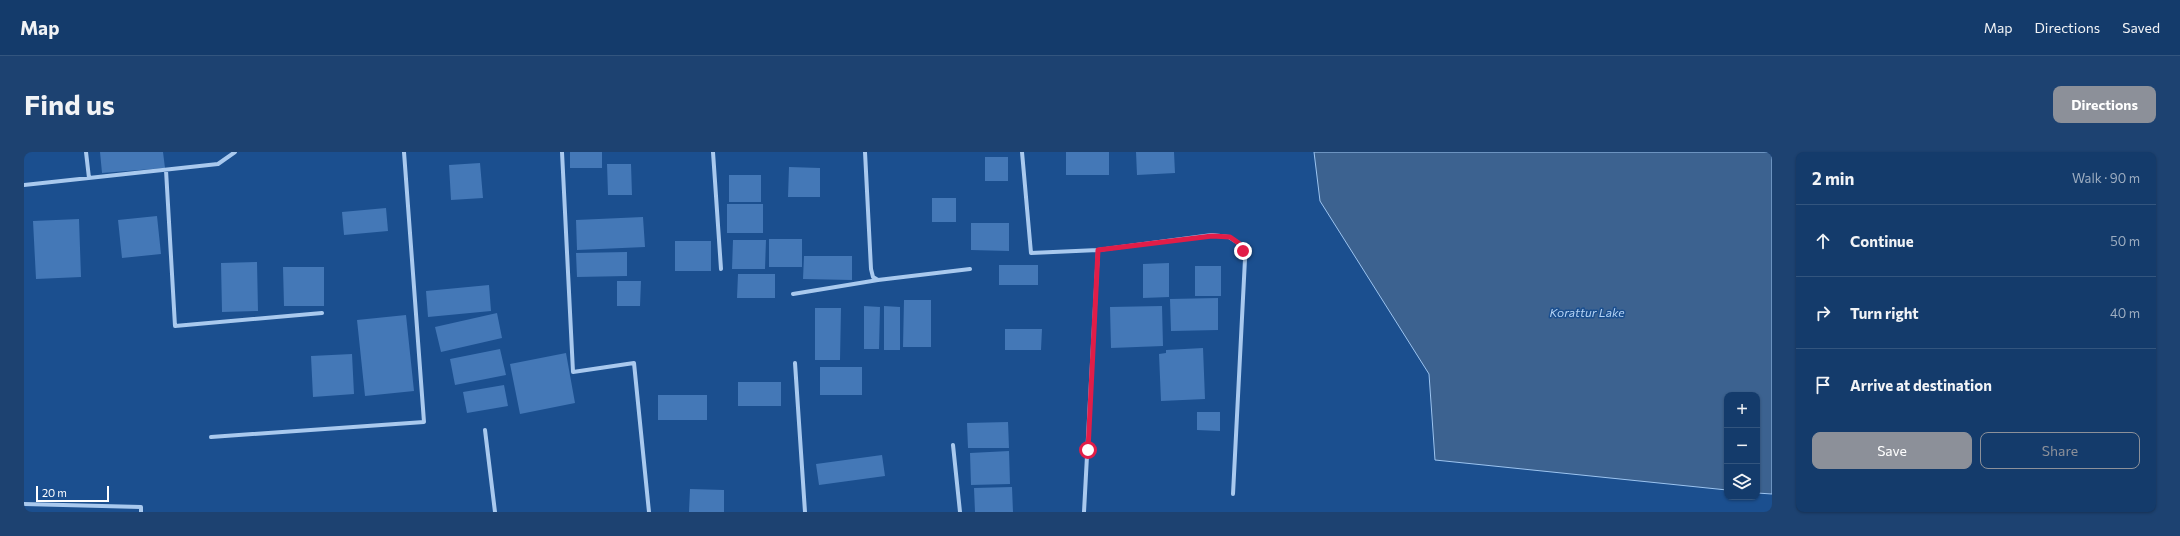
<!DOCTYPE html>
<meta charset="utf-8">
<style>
:root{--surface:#143b6b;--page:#1d4271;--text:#f1f3f6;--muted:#9dadc1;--line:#33557e;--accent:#8c9099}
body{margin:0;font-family:Commissioner,sans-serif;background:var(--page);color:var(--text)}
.controls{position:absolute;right:12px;bottom:12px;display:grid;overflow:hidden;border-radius:8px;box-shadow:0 1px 3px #0004}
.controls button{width:36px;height:36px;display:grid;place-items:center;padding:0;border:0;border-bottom:1px solid var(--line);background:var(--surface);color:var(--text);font:20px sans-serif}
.scale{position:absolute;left:12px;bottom:10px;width:73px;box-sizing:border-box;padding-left:4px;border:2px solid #fff;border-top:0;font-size:11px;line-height:14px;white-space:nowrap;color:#fff;-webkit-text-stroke:3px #1b4f8f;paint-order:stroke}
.stop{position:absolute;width:12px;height:12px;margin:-9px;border:3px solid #e11d48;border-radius:50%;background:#fff}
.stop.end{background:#e11d48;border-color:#fff;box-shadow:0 1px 4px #0008}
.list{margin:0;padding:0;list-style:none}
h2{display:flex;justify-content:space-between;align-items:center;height:52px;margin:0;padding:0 16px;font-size:17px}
h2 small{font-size:13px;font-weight:400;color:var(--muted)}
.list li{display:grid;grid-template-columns:26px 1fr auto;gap:12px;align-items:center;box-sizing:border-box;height:72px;padding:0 16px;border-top:1px solid var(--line)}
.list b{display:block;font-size:15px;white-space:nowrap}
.list em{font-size:13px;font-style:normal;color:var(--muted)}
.actions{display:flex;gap:8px;padding:12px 16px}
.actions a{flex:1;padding:9px 0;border:1px solid var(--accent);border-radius:8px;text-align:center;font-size:14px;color:var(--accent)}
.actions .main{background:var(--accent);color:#fff}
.icon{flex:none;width:22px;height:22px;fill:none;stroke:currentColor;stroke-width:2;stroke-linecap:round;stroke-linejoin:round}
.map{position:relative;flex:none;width:1748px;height:360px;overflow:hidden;border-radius:8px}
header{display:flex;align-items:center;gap:24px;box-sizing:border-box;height:56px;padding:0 20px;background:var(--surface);border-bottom:1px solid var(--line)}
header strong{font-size:19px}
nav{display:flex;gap:22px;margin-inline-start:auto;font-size:14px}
.intro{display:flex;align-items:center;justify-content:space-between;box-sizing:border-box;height:96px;padding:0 24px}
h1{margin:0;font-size:28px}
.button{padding:10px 18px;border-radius:8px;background:var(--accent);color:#fff;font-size:14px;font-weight:700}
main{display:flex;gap:24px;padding:0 24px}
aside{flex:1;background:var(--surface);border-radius:8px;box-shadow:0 1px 3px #0004}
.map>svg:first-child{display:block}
</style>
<header>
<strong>Map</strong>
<nav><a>Map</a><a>Directions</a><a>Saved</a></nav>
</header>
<div class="intro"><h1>Find us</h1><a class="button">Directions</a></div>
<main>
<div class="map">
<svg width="1748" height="360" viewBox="0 0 1748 360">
<rect width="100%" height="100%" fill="#1b4f8f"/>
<path fill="#3c6290" stroke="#9cc4f0" d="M1290,0H1748V342L1733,341V243H1703V338L1411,308L1405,222L1296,49Z"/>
<path fill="#4478b7" d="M76,0H139L141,16L78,21Z
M546,0H578V16H546Z
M1042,0H1085V23H1042Z
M1112,0H1150L1151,21L1113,23Z
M961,5H984V29H961Z
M456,11L459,46L427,48L425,13Z
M583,12H607L608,43H584Z
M765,15L796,16V45H764Z
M705,23H737V50H705Z
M908,46H932V70H908Z
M703,52H739V81H703Z
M362,56L364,79L320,83L318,60Z
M133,64L137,102L98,106L94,68Z
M619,65L621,95L553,98L552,68Z
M55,67L57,125L12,127L9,69Z
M947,71H985V99L947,98Z
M745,87H778V115H745Z
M709,88H742L741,117H708Z
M651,89H687V119H651Z
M603,100V124L553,125L552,101Z
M780,104H828V128L779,127Z
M233,110L234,159L198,160L197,111Z
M1145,111V145L1119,146V112Z
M975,113H1014V133H975Z
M1171,114H1197V144H1171Z
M259,115H300V154H260Z
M714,122H751V146H713Z
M593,129H617L616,154H593Z
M465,133L467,159L404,165L402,139Z
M1194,146V178L1147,179L1146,147Z
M880,148H907V195H879Z
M840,154L856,155L855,197H840Z
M860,154L876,155V198H860Z
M1138,154L1139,194L1087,196L1086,155Z
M791,156H817L816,208H791Z
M473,161L478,186L417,200L411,175Z
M382,163L390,239L341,244L333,168Z
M981,177H1018L1017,198H981Z
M1179,196L1181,247L1137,249L1135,202L1142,201V198Z
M476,197L482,223L431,233L426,207Z
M542,201L551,251L496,262L486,212Z
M328,202L330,242L289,245L287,204Z
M796,215H838V243H796Z
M714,230H757V254H714Z
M480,233L484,254L443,261L439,240Z
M634,243H683V268H634Z
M1173,260H1196V279L1173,278Z
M984,270L985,296H944L943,271Z
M985,299L986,332L947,333L946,301Z
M858,303L861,324L795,333L792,312Z
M988,335L989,360H951L950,336Z
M666,337L700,338V360H665Z"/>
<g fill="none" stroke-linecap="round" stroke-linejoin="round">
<path stroke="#a9c9ee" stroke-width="4" d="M62,0L65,26
M538,0L549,220L610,211L625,360
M689,0L697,117
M841,0L847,117L849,125L854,128L946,117
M998,0L1007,101L1074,98L1060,360
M142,18L151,174L298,161
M0,33L194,12L211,0
M1074,98L1188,83L1205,85L1216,92L1221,107L1209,342
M769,142L854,128
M771,211L781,360
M461,278L471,360
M187,285L400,270L380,0
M929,293L936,360
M0,352L117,355V360"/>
</g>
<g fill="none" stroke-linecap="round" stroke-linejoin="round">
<path stroke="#e11d48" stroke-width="5" d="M1064,298L1074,98L1188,84L1206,85L1216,92L1219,99"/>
</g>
<g text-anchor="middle" stroke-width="3" stroke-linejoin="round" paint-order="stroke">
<g font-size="12" font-style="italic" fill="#b5d3f5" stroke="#1b4f8f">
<text x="1563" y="165">Korattur Lake</text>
</g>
</g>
</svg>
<div class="controls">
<button>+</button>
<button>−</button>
<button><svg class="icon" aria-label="layers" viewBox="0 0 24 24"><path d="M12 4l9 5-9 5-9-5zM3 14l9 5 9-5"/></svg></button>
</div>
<div class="scale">20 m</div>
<div class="stop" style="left:1064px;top:298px"></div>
<div class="stop end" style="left:1219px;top:99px"></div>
</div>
<aside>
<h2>2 min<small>Walk · 90 m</small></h2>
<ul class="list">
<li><svg class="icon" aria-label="ahead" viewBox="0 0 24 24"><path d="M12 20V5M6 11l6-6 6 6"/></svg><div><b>Continue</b></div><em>50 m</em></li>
<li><svg class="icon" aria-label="right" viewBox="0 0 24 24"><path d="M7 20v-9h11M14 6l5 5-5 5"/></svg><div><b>Turn right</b></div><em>40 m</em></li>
<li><svg class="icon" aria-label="arrive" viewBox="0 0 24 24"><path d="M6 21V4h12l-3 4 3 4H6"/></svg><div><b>Arrive at destination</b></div></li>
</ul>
<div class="actions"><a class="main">Save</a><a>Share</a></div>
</aside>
</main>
